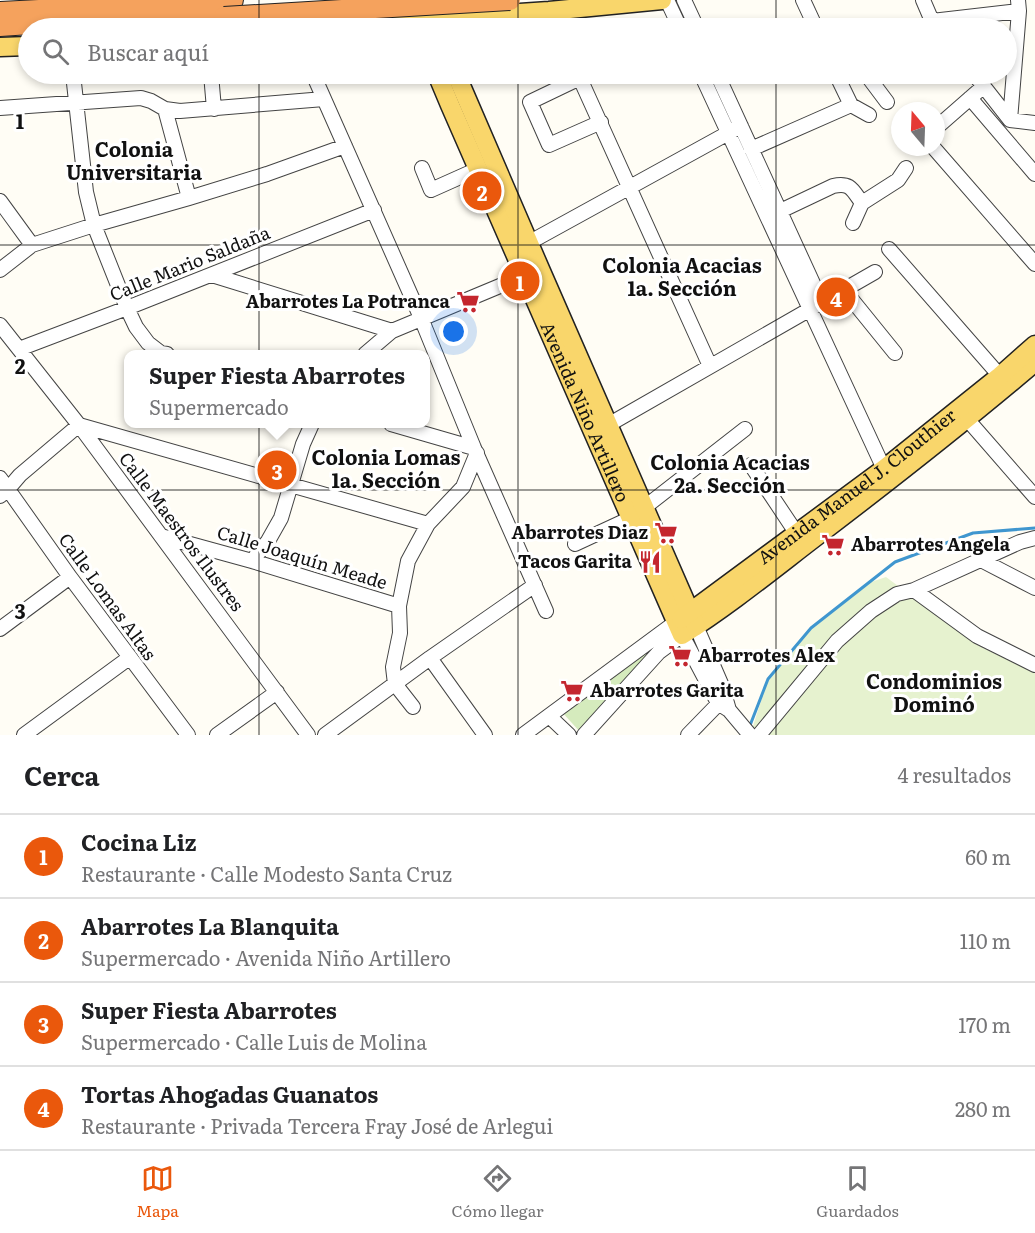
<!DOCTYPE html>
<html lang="es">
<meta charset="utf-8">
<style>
:root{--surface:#fff;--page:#f6f6f6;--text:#202124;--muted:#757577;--line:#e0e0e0;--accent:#ea580c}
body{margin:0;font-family:Literata,serif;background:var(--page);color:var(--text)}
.compass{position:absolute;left:891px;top:102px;width:54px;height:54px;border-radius:50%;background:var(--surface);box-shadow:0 3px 9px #0003;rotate:341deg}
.you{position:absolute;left:454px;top:332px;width:21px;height:21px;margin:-15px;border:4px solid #fff;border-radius:50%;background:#1a73e8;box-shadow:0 0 0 9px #1a73e833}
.badge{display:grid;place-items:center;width:39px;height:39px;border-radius:50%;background:var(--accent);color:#fff;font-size:20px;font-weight:700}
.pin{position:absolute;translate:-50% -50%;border:3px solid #fff;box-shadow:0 2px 6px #0006}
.popup{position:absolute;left:124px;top:350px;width:306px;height:78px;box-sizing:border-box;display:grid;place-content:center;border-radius:12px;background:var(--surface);filter:drop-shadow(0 2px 4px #0005);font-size:20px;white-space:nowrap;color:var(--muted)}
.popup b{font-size:22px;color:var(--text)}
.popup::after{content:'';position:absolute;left:50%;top:100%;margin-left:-12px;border:12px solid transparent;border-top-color:var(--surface)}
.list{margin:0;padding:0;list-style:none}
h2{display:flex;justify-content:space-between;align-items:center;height:78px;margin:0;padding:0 24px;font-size:26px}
h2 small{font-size:20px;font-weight:400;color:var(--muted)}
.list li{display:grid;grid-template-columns:39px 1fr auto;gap:18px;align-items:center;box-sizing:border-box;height:84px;padding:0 24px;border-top:2px solid var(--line)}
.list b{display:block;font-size:22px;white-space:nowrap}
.list p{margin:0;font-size:20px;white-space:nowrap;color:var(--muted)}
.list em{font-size:20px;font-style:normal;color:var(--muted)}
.icon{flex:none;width:33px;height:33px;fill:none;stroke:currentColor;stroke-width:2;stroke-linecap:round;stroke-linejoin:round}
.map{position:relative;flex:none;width:1035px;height:735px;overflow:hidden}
.search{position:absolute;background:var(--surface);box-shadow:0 3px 9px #0003;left:18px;right:18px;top:18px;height:66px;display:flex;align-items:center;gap:15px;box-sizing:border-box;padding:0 21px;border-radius:33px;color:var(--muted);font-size:22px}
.sheet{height:414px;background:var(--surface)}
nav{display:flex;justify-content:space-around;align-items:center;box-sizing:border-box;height:84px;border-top:2px solid var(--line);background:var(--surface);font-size:16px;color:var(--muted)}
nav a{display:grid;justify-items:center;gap:3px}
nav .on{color:var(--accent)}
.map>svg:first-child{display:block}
</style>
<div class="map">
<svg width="1035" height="735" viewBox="0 0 1035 735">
<rect width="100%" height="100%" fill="#fffdf5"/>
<path fill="#d5ebbd" d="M677,628L679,632L581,733L561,711Z"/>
<path fill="#e6f2cf" d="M886,577L979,646L1035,673V735H754L753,726L768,679L812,628L868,583Z"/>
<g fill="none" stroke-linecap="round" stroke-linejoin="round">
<path stroke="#3f96cf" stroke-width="3" d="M749,728L768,679L811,628L895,562L973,533L1035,528"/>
<g stroke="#444" stroke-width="16">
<path id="minor" d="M667,0L680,28
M684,0L697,28
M803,0L816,28
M923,0L932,21L937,27
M549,11L557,28
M924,28L932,21L1019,11
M73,74L86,192L94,225L127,308L136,327L148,343L161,353L167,354
M211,74L214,109
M313,74L421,318L474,448L546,611
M578,74L710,366
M701,74L884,469L889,477
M717,74L822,303
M836,74L851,105
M866,74L887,102
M974,74L1010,120
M580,78L530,102L549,145L601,122
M970,98L1035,174
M851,105L869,115
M0,108L141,98L151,101L165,109L180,111L324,99
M165,109L189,198
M1010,120L1019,11L1018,0
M1010,120L1035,123
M936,128L984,86
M933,147L1035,264
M751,149L851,105
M422,168L431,190L478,169
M0,201L32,245
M774,214L833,186C850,182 852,189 862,203
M853,223L862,203L898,180L906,168
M521,247L741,126
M889,249L1000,376
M0,270L32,245L94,225L189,198L267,174L345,146
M212,275L392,331
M844,290L895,353
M0,325L79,425L308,735
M19,349L127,308L374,210
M365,354L392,331L531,273
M967,419L1035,497
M391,424L474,448
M601,429L875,272
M751,465L797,534
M0,478L70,577L188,735
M0,496L8,489L20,475L79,425L428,524
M645,507L745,429
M161,536L252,561L399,606
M575,544L631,518
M981,560L1035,588
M252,561L268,541L281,518L303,444L312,424
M914,590L977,636L1035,665
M696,626L722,686L729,710
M0,629L70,577
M430,658L485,735
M413,707L395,684L393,667L400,633L399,606L408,561L428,524L463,487L477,453
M549,716L569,735
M24,735L129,658
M217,735L277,692
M325,735L430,658L535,585
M523,735L676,622
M584,735L659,652L682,635L718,703L729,710L750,735
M688,735L723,699
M759,735L837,641L871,611L897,594L914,590L1020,542L1035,538"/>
</g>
<g stroke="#222" stroke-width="21">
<g id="major">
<path d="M297,28L549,11L662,0"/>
<path d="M0,47L28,46"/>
<path id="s1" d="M437,74L450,105L682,635C728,606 771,571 814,538C889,481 963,423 1035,362"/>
<path d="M456,74L540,269L696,626"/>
<path id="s2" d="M681,619L884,469L1000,376L1035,345"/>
</g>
</g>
<g stroke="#222" stroke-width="22">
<path id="highway" d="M0,12L233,0
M0,26L75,21L224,17"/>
</g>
<use href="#minor" stroke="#fff" stroke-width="14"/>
<use href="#major" stroke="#f9d66b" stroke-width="18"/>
<use href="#highway" stroke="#f5a25d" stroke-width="20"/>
<g stroke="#222" stroke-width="22" stroke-linecap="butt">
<path id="highway-bridge" d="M224,17L510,0"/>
</g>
<use href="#highway-bridge" stroke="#f5a25d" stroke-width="20"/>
</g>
<path fill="none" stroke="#111" stroke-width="1.5" stroke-opacity="0.55" d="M259,0V28M518,0V28M776,0V28M259,74V735M518,74V735M776,74V735M0,245H1035M0,490H1035"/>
<defs>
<g id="supermarket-bare" transform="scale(1.8)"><path d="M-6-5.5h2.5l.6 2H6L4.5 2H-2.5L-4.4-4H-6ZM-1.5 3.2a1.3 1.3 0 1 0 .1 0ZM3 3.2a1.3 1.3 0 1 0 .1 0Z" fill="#c4262e" stroke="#fff" stroke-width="2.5" paint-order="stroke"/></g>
<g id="restaurant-bare" transform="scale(1.8)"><path d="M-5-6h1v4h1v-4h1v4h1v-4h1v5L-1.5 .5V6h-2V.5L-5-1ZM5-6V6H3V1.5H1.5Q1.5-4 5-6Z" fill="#c4262e" stroke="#fff" stroke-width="2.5" paint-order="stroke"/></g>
</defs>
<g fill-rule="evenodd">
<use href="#supermarket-bare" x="468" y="302"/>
<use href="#supermarket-bare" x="666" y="533"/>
<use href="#supermarket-bare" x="833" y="545"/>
<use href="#restaurant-bare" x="650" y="562"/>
<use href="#supermarket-bare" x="680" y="656"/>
<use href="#supermarket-bare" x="572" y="691"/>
</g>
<g text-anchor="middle" stroke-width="6" stroke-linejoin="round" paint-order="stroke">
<g font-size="18" fill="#111" stroke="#fff">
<text transform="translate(190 264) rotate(-22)" y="6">Calle Mario Saldaña</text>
<text dy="6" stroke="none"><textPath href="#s1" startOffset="369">Avenida Niño Artillero</textPath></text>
<text dy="6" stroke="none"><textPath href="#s2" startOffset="220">Avenida Manuel J. Clouthier</textPath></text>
<text transform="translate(181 532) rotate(53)" y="6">Calle Maestros Ilustres</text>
<text transform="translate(302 558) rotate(17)" y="6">Calle Joaquín Meade</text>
<text transform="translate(107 597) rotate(54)" y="6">Calle Lomas Altas</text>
</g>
<g font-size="18" font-weight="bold" fill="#111" stroke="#fff" text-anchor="end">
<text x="450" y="308">Abarrotes La Potranca</text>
<text x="648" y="539">Abarrotes Diaz</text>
<text x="851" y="551" text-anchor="start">Abarrotes Angela</text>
<text x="632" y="568">Tacos Garita</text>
<text x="698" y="662" text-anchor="start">Abarrotes Alex</text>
<text x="590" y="697" text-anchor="start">Abarrotes Garita</text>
</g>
<g font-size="20" font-weight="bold" fill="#111" stroke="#fff">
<text x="134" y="157">Colonia<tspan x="134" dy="23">Universitaria</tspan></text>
<text x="682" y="273">Colonia Acacias<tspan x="682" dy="23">1a. Sección</tspan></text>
<text x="386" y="465">Colonia Lomas<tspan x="386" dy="23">1a. Sección</tspan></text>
<text x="730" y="470">Colonia Acacias<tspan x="730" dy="23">2a. Sección</tspan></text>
<text x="934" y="689">Condominios<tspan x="934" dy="23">Dominó</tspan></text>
</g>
</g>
<g font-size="20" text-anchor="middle" font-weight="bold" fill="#111" stroke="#fff" stroke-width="6" stroke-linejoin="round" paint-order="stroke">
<text x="20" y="129">1</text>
<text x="20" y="374">2</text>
<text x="20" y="619">3</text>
</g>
</svg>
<svg class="compass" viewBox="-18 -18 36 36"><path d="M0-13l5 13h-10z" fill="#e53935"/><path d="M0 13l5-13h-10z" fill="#757577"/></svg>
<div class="you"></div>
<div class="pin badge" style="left:520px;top:281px">1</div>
<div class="pin badge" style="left:482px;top:191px">2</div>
<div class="pin badge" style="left:277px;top:470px">3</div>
<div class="popup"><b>Super Fiesta Abarrotes</b>Supermercado</div>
<div class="pin badge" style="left:836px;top:297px">4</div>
<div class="search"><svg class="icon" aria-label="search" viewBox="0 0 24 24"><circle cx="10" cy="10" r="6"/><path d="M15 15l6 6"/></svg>Buscar aquí</div>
</div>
<section class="sheet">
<h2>Cerca<small>4 resultados</small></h2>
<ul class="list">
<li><span class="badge">1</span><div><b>Cocina Liz</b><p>Restaurante · Calle Modesto Santa Cruz</p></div><em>60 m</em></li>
<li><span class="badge">2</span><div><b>Abarrotes La Blanquita</b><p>Supermercado · Avenida Niño Artillero</p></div><em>110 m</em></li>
<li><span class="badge">3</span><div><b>Super Fiesta Abarrotes</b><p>Supermercado · Calle Luis de Molina</p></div><em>170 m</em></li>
<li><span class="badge">4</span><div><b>Tortas Ahogadas Guanatos</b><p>Restaurante · Privada Tercera Fray José de Arlegui</p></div><em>280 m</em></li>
</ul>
</section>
<nav>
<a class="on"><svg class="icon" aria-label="map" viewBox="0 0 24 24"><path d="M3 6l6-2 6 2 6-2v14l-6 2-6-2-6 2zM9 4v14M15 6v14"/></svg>Mapa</a>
<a><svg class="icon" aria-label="directions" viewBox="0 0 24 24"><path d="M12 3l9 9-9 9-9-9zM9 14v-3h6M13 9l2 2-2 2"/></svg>Cómo llegar</a>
<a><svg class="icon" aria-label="saved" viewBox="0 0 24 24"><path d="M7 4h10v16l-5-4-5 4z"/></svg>Guardados</a>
</nav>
